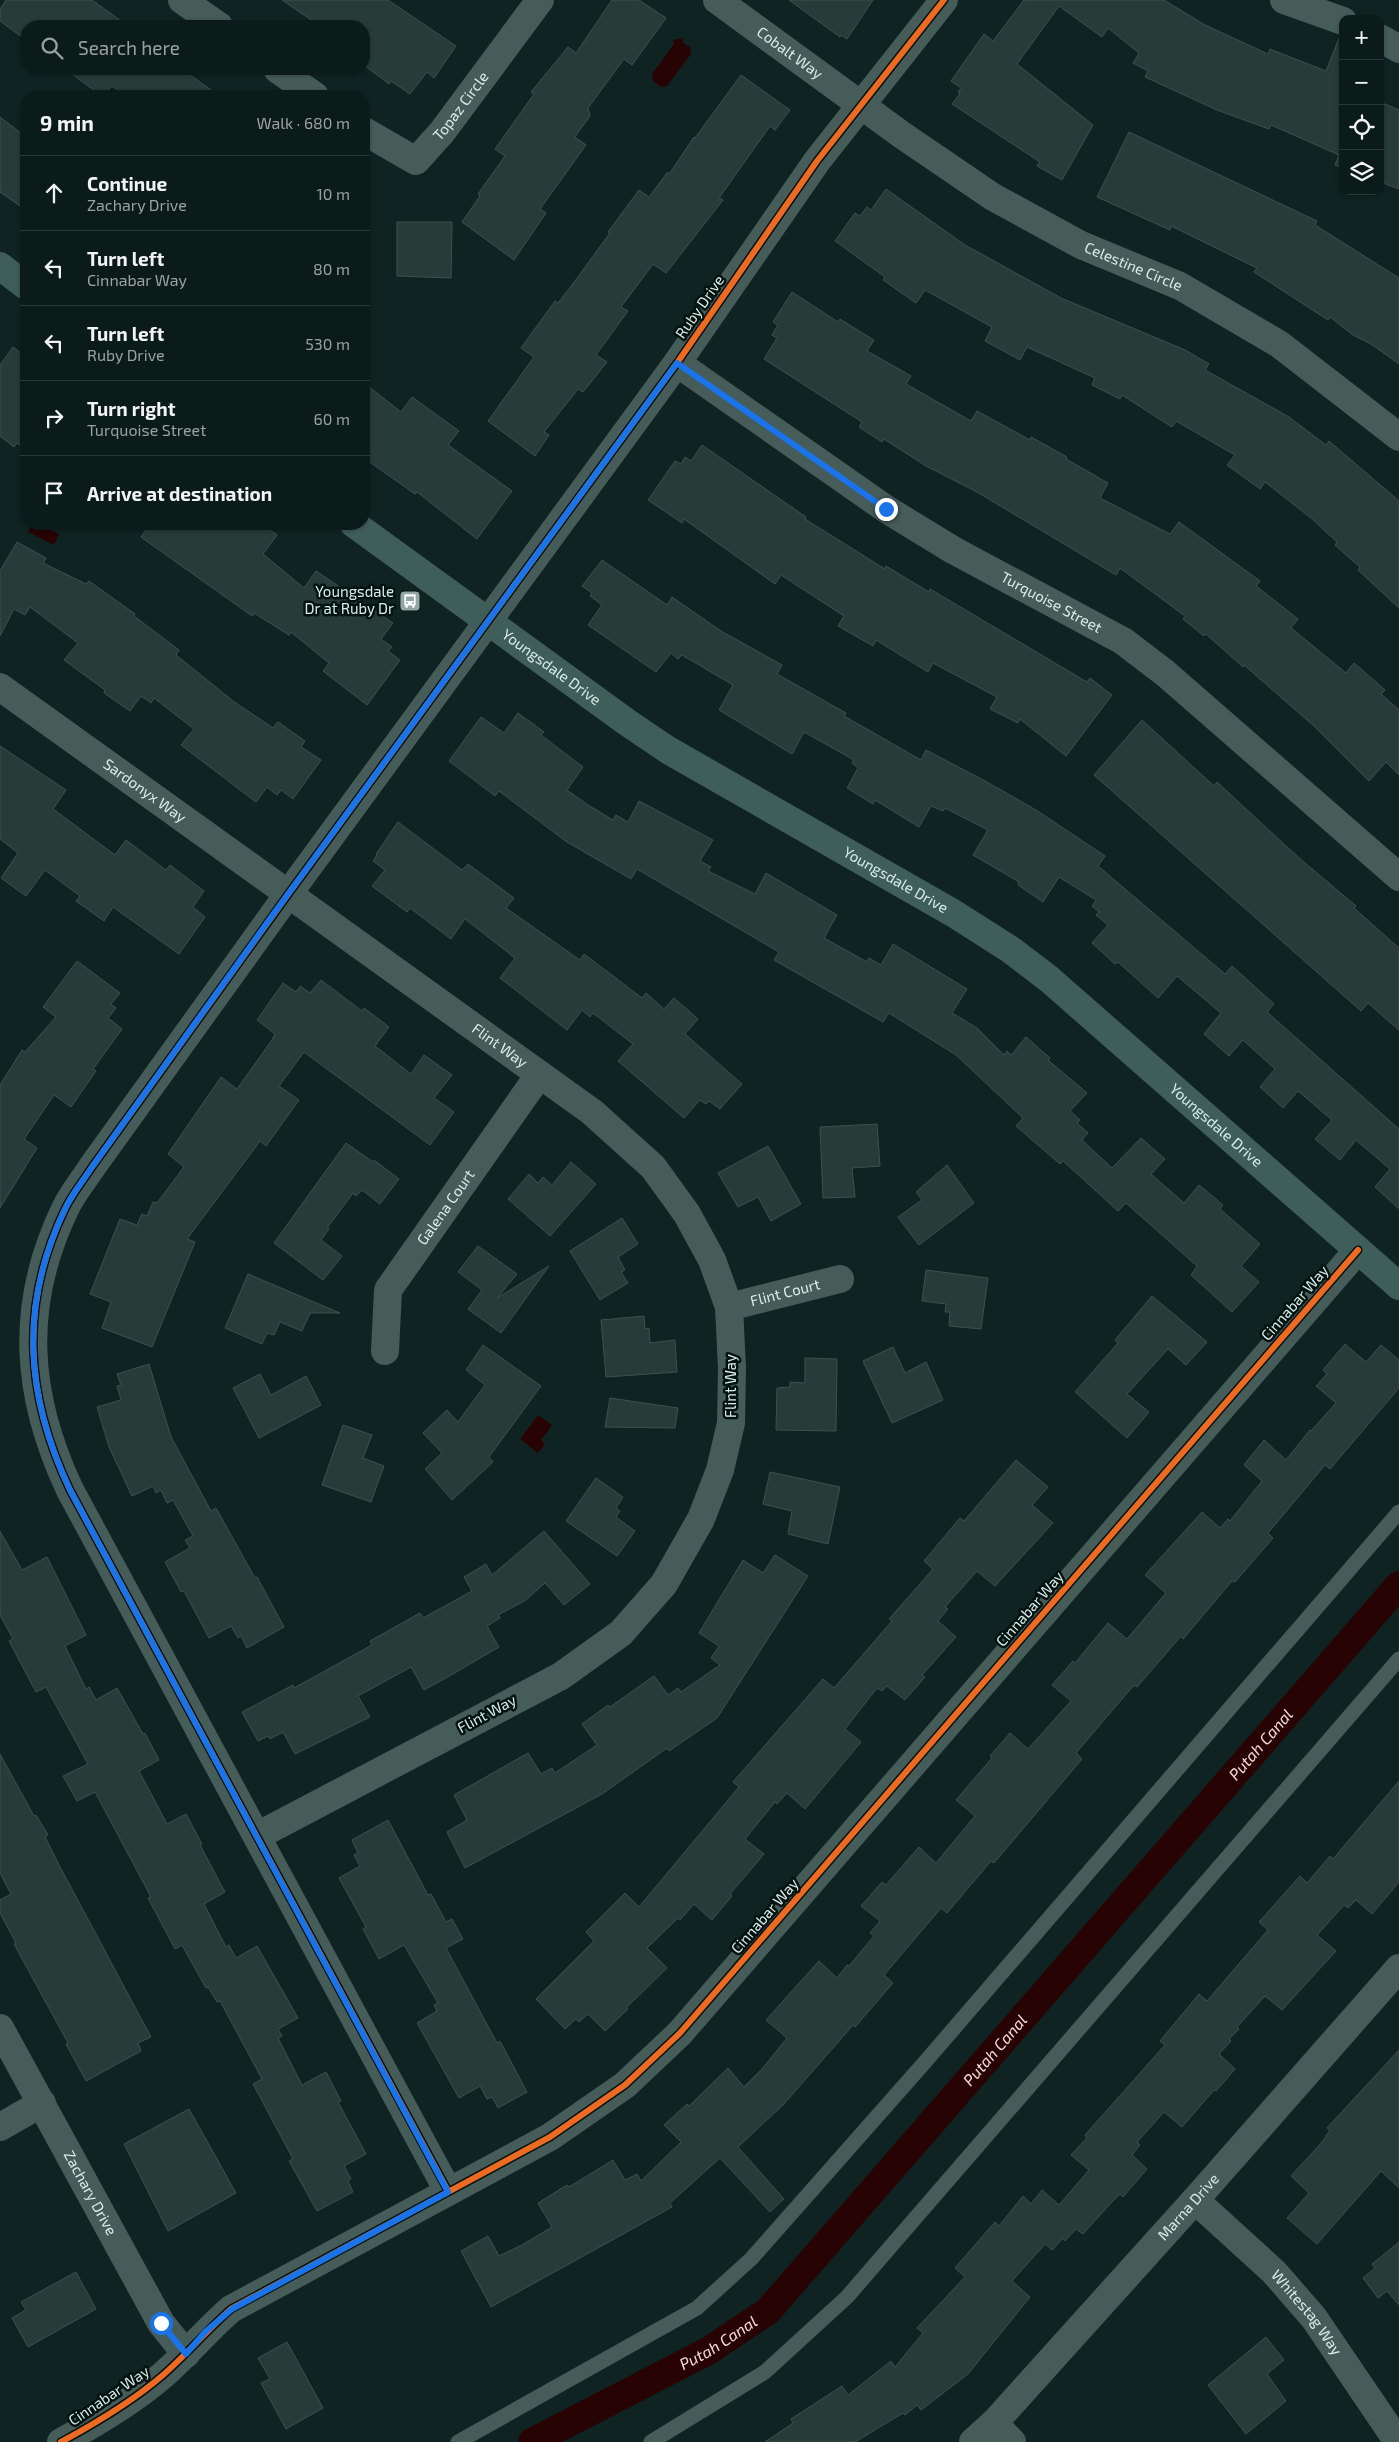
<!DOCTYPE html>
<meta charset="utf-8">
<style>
:root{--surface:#0b1b1a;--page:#142423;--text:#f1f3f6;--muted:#9aa1a2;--line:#2b3939}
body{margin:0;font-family:"Exo 2",sans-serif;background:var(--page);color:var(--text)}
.controls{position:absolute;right:15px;top:15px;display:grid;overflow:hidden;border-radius:10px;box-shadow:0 1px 4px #0004}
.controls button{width:45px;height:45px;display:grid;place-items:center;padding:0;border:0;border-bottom:1px solid var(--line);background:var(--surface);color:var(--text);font:25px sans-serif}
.stop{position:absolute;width:15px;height:15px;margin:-11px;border:4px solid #1a73e8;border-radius:50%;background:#fff}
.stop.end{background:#1a73e8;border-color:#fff;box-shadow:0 1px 5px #0008}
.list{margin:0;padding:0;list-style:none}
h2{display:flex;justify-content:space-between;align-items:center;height:65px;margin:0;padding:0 20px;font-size:21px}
h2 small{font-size:16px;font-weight:400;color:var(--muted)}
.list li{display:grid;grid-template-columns:32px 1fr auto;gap:15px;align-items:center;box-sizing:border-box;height:75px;padding:0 20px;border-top:1px solid var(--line)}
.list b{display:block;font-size:19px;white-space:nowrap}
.list p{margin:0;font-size:16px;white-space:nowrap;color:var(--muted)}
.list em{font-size:16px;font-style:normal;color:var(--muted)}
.icon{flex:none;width:28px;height:28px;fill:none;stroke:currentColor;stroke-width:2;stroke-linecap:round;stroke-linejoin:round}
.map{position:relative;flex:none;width:1399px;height:2442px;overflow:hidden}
.search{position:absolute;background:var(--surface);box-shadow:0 1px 4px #0004;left:20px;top:20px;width:350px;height:55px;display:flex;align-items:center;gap:12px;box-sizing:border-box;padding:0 18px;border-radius:20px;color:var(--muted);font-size:19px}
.panel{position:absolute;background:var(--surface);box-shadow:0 1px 4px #0004;left:20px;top:90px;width:350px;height:440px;border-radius:20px}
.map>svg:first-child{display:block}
</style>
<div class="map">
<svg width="1399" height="2442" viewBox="0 0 1399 2442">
<rect width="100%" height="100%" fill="#0f2422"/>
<path fill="#270303" d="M683,38V43L690,47L691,54L667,86L661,87L653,81L652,74L674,44L673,40Z
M32,524H40L59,534L54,545L28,532Z
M538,1415L552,1425L541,1440L545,1444L538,1453L520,1439Z"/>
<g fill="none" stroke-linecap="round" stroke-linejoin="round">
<path stroke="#270303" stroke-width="28" id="s1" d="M532,2442L708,2351L768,2311L1399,1585"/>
</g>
<path fill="#273b39" stroke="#3f504e" d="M6,0H92L128,26H26V40L0,21V9Z
M282,0H388L456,46L434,78L427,72L410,94L391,81L389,84L364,65V26H320Z
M612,0H639L666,18L632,65L624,59L588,108L590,116L575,137L586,145L540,209L546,213L514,260L462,222L480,196L478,194L505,156L495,149L534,94L531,92L568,47L576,53Z
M789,0H873L847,39L841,35L840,37Z
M1024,0H1164L1205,25L1268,54L1270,49L1326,71L1340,36H1343V168L1335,165L1339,155L1271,125L1269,129L1217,110L1145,77L1148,71L1133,63L1139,53L1108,28L1102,37L1059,6L1017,64L1093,125L1062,180L1037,166L1040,162L952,104L960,94L958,92L961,88L951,81L984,34L993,41Z
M65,69H182L219,96H127L112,86L102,96Z
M741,75L790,110L775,130L770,126L719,198L723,200L666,273L653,264L621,307L628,311L596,355L607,362L583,392L578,389L544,432L549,435L535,456L488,421L534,357L521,348L555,301L558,303L572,285L610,233L608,232L639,190L649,197L667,173H670L694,137L695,138Z
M1380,102L1399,110V189L1380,182Z
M0,117L26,137V210L0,192Z
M1129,132L1317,221L1315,225L1399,278V364L1371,344L1353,335L1330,317L1328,320L1254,272L1257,268L1171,226L1170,230L1097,197Z
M886,189L965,245L1061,298L1185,350L1209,364L1205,370L1289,417L1326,445L1329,441L1399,501V608L1358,570L1360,567L1335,545L1337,542L1311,518L1265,482L1260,489L1227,465L1235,455L1176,421L1172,427L1122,395L1120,399L1092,385L1095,378L1027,347L1020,360L985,341L992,327L925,290L916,303L883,280L885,277L835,241L855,213L860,216L867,207L871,210Z
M397,222H452L451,278L397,276Z
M792,292L838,322L840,319L874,340L867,351L911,376L906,384L971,421L977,411L1030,440L1031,437L1067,457L1066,459L1108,483L1100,498L1170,534L1179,522L1260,581L1256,586L1298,619L1291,628L1346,673L1354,663L1385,690L1381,694L1399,710V775L1386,762L1369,781L1315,727L1244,665L1243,667L1206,634L1204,636L1183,619L1185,616L1120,568L1116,575L977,492L926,466L884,439L882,442L859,427L862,422L764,359L777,338L772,335L778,325L773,322Z
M13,347L26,357V450L17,443L14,447L0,436V365Z
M364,383L401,412L412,397L459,431L448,445L512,491L477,539L417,492L415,494L364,458Z
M702,445L806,517L805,519L885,569L886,566L929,592L930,589L1087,682L1090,678L1112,695L1066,756L1020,719L1018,723L990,709L997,697L933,663L928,672L876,640L873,646L838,626L844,616L781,575L775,584L684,519L682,523L648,500L675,461L681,464L685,457L691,461Z
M150,524H261L277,535L263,554L304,588L316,571L393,623L381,639L392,647L388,651L400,660L367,705L323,671L329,663L291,632L289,635L254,613L252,616L141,537Z
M17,542L46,558L43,563L86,584L89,581L135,614L134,616L179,650L176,655L233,701L273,728L278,722L305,741L301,747L321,760L293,799L281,790L277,795L267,787L256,802L181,745L194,729L154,698L151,703L141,696L130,711L104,693L105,690L64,660L78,643L30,607L25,615L14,609L0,636V571Z
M602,560L667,605L672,597L721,631L782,665L777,674L846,713L844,716L921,760L926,750L987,782L1036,810L1105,856L1098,866L1225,974L1232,966L1274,1004L1267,1012L1399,1129V1209L1375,1187L1390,1169L1356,1140L1340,1160L1315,1139L1332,1120L1298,1091L1283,1108L1260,1087L1275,1069L1243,1040L1229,1056L1204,1034L1221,1013L1177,976L1158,998L1118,962L1115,964L1092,943L1108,925L1096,915L1099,912L1092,906L1096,900L1059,877L1043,902L1018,885L1019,882L973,855L988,830L945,808L943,811L931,806L919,827L875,800L873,804L847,788L858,768L852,763L854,760L804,732L792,754L719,710L733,685L682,655L678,659L671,653L656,672L588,625L602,605L590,596L592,593L582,586Z
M518,713L544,732L541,735L583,767L567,790L588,805L613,820L616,815L628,822L639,801L713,840L700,861L711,867L708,871L755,894L766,873L837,915L824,938L867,962L869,958L881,965L893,944L967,989L952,1013L977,1028L1004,1055L1007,1051L1011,1055L1026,1037L1050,1058L1048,1060L1087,1093L1070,1111L1080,1120L1077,1123L1088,1133L1082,1140L1112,1168L1141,1138L1165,1159L1151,1174L1184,1203L1199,1185L1223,1205L1220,1209L1260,1244L1241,1266L1259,1282L1232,1312L1191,1275L1197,1266L1126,1203L1118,1211L1063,1161L1060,1164L1016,1126L1023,1118L956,1055L889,1013L883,1022L774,960L779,952L637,869L631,879L567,842L499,791L495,796L449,761L481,717L504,733Z
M1142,720L1214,786L1217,782L1298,857L1356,906L1354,908L1399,948V1030L1368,1003L1361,1011L1094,775Z
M0,746L66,790L53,809L115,855L126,840L166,870L170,865L204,891L193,907L205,917L179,954L113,907L104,921L76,901L80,896L45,870L26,896L1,878L18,853L0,839Z
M398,822L462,870L468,864L514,898L506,908L580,960L584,954L642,998L646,993L664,1009L674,998L698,1019L685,1034L742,1084L720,1109L709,1101L706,1104L700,1100L684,1118L618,1061L633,1044L593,1013L590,1017L582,1010L567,1030L500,978L515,958L465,919L451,939L410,908L407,912L372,886L385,870L373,861L377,855L376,854Z
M77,961L120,993L111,1004L116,1008L108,1018L122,1029L93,1069L96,1071L71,1107L54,1095L24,1139L37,1148L0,1208V1085L22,1050L25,1052L56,1017L43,1007Z
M321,980L362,1011L364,1008L389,1027L375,1046L411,1074L424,1055L452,1075L434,1098L454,1112L430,1145L304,1052L279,1086L299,1100L266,1146L260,1141L187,1239L195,1242L152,1347L102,1328L111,1302L90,1294L120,1219L137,1225L142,1214L147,1216L153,1202L157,1203L184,1167L168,1154L221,1077L237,1089L272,1040L275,1034L257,1020L283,983L296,992L300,986L310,993Z
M877,1124L880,1166L852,1168L855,1197L823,1198L820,1127Z
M346,1143L373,1162L374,1160L399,1179L380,1204L362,1190L356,1196L353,1193L327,1228L329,1229L321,1240L342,1256L323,1280L274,1243Z
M768,1146L801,1204L771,1221L758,1197L738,1207L718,1173Z
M571,1162L596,1184L550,1236L508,1199L529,1174L538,1183L543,1177L552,1185Z
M947,1165L974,1203L919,1245L898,1217L922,1200L916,1192Z
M622,1218L638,1244L618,1257L625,1270L621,1272L628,1283L600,1300L570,1251Z
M478,1246L517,1274L497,1298L549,1266L501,1333L468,1309L482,1290L458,1272Z
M926,1270L988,1278L981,1329L949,1326L950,1312H945L946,1304L922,1301Z
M248,1274L340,1313H310L302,1331L280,1322L274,1335L267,1333L262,1344L225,1328Z
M1152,1296L1207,1342L1186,1365L1168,1349L1127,1394L1149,1412L1127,1438L1075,1392L1118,1343L1115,1340Z
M644,1316L645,1329L649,1328L650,1343L675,1340L677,1372L606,1377L601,1320Z
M1345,1344L1366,1362L1381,1345L1399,1360V1388L1330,1469L1325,1465L1268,1533L1273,1538L1235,1582L1232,1581L1183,1639L1181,1636L1137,1687L1134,1685L1076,1753L1082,1759L994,1863L991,1861L947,1913L941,1908L884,1975L893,1983L855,2027L853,2025L783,2105L738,2147L784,2199L770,2212L720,2158L670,2203L672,2207L491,2307L461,2251L488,2236L499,2256L522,2245L552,2227L538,2203L567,2185L569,2187L613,2160L625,2180L637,2174L641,2181L681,2142L664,2125L687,2104L689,2106L728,2068L744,2087L762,2069L787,2038L766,2020L819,1961L837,1978L847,1965L849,1966L874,1936L870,1933L880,1921L861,1906L882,1882L886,1885L919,1847L936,1863L975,1816L956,1800L992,1758L990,1756L1010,1733L1028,1749L1071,1701L1052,1685L1073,1661L1075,1663L1108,1623L1127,1639L1166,1593L1145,1575L1202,1512L1220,1528L1228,1519L1230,1521L1262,1481L1244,1465L1264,1440L1286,1460L1310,1430L1311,1431L1336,1403L1316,1386L1327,1374L1323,1370Z
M483,1345L541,1386L489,1457L493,1462L452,1500L425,1469L442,1453L423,1433L447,1410L458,1422L485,1385L466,1370Z
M893,1347L905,1373L926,1362L943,1400L892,1423L863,1361Z
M805,1358L837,1359L836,1431L776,1430L777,1388L790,1387V1382L805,1383Z
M149,1364L171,1437L211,1511L216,1508L255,1578L257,1577L284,1627L247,1648L241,1636L238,1638L231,1626L209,1638L184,1591L181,1592L165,1562L190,1548L185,1540L193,1536L173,1500L167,1503L161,1490L156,1493L153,1486L132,1496L109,1447L97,1407L121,1400L117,1386L121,1385L117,1374Z
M260,1374L271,1395L306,1376L321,1405L259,1438L233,1388Z
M610,1398L678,1408L675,1428L605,1427Z
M343,1425L372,1435L363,1458L384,1466L371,1502L322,1485Z
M1016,1460L1048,1487L1032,1505L1053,1523L995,1586L977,1571L945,1607L948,1609L938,1621L956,1637L922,1675L925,1677L905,1700L887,1686L882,1691L877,1688L845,1729L861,1742L805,1809L787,1793L777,1804L775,1802L745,1839L764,1854L730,1894L732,1896L712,1920L694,1904L680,1920L678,1918L647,1948L667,1968L626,2008L628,2009L605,2031L588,2014L579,2022L576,2019L565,2029L536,1999L594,1941L586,1932L625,1893L639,1907L739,1787L733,1782L823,1679L834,1688L892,1621L889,1619L933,1569L924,1561L960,1518L964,1521Z
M770,1472L840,1487L828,1544L788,1534L792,1511L763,1504Z
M596,1478L623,1497L616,1508L620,1511L616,1517L635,1531L617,1556L566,1521Z
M0,1531L22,1570L47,1557L86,1635L65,1646L86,1689L89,1687L96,1700L117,1688L143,1734L145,1733L159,1760L139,1771L167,1824L186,1814L202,1844L200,1845L225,1892L204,1904L226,1947L229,1945L236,1958L257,1946L298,2018L278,2029L282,2036L278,2038L302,2085L326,2072L341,2101L338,2102L366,2154L344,2166L351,2179L348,2181L353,2192L317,2211L289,2161L293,2159L253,2084L262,2079L220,2001L217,2002L208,1987L206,1988L182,1945L175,1949L148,1898L151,1897L95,1792L77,1801L63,1776L88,1764L46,1687L36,1692L9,1641L13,1639L0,1615Z
M544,1531L590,1584L564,1605L545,1583L526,1600L498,1615L500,1618L487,1626L499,1647L453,1674L424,1690L411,1667L358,1696L370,1717L295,1754L283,1732L270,1739L268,1736L258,1741L242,1712L293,1685L294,1688L372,1645L370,1641L420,1613L423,1618L472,1591L464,1577L486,1564L492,1575Z
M775,1555L808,1576L717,1718L669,1751L667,1748L602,1794L465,1868L447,1832L467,1820L454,1795L528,1753L541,1774L552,1768L555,1773L597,1745L582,1724L608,1705L610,1707L654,1676L668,1695L678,1688L681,1692L720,1665L711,1658L719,1646L699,1633L743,1560L763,1573Z
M0,1754L34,1816L36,1815L48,1835L45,1837L59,1865L151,2037L138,2043L141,2051L86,2081L66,2044L68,2043L14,1944L16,1943L0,1913V1900L11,1894L0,1873Z
M1399,1781V1882L1372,1914L1356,1900L1348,1908L1344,1905L1317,1935L1336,1951L1282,2010L1265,1996L1237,2027L1239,2029L1229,2039L1231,2041L1219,2054L1235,2069L1216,2091L1214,2090L1182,2127L1164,2112L1137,2142L1140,2145L1132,2155L1147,2169L1123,2197L1120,2194L1111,2203L1083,2234L1076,2229L1065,2241L1063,2238L1052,2250L1045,2244L1012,2281L1030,2297L968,2374L921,2410L917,2405L905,2415L903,2413L855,2442H765L793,2423L791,2419L842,2386L848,2395L891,2361L895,2367L923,2333L917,2328L965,2277L955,2268L995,2222L999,2226L1023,2196L1031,2204L1042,2190L1059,2205L1089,2170L1071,2155L1087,2138L1085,2135L1165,2045L1160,2041L1199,1994L1207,2001L1268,1930L1259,1922L1300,1876L1307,1883L1330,1856L1333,1859Z
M388,1820L428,1895L431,1894L446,1922L452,1919L463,1939L446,1948L497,2043L500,2041L527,2092L498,2108L492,2097L487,2099L480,2086L459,2098L417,2023L437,2011L434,2005L438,2003L404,1945L379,1959L363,1929L366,1927L339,1878L360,1866L354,1855L358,1853L352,1840Z
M1399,2050V2188L1381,2171L1317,2244L1287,2218L1309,2193L1291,2176L1323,2141L1330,2130L1327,2128Z
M189,2109L236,2193L168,2231L124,2144Z
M1399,2242V2305L1387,2291L1378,2298L1363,2278L1375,2268L1372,2264Z
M76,2272L96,2309L28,2347L12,2318L26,2310L21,2302Z
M1266,2337L1284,2360L1267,2374L1286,2401L1246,2434L1208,2385Z
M287,2342L323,2408L286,2429L261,2383L270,2379L258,2358Z"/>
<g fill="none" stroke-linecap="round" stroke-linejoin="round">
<path stroke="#455c59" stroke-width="15" d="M458,2442L697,2308L751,2259L925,2062L1399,1512
M651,2442L765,2372L847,2297L1399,1659"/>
<g stroke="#455c59" stroke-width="28">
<path d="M182,0L219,26"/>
<path id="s2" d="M717,0L902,135L993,197L1081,245L1180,286L1279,344L1399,437"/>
<path d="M1284,0L1343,21"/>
<path d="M1380,38L1399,49"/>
<path d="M277,69L315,96"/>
<path id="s3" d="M364,131L416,161L442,132L540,0"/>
<path id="s4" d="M677,363L886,509L953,550L1123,641L1165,673L1399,877"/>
<path id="s5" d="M0,687L592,1112L653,1167L687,1214L712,1260L729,1307L732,1368L731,1423L720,1470L701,1519L664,1584L621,1633L561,1676L257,1836"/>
<path id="s6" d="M729,1307L840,1279"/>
<path id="s7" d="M385,1351L388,1290L539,1075"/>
<path id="s8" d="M0,2028L161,2323L186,2354"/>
<path d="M0,2127L42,2103"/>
<path d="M448,2191L70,1490C25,1395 19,1305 65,1209C72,1194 83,1181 92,1167L289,893L677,363L817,161L944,0"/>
<path id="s9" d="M1195,2200L1274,2272L1314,2318L1398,2442"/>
<path d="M994,2423L1012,2442"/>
<path d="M61,2442C96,2423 132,2402 163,2375C187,2354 207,2330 231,2309L550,2137L625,2085L680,2033L1358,1250"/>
<path id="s10" d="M973,2442L994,2423L1195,2200L1399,1968"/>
</g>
<g stroke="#3f5d59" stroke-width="28">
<path d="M0,266L26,286"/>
<path id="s11" d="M354,524L628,723L668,750L953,913L1011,950L1049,979L1399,1286"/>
</g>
<g stroke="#041210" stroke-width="9">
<path id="cycleway" d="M448,2191L70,1490C25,1395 19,1305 65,1209C72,1194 83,1181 92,1167L289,893L677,363L817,161L944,0
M61,2442C96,2423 132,2402 163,2375C187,2354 207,2330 231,2309L550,2137L625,2085L680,2033L1358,1250"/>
</g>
<use href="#cycleway" stroke="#ed6a23" stroke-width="6"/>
</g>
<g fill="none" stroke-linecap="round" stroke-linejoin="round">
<path stroke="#1a73e8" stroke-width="6" d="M161,2323L186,2354L205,2332L232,2309L448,2192L70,1490C25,1395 19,1305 65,1209C72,1194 83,1181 92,1167L272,916L677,363L886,509"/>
</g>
<defs>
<g id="bus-square" transform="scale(1.125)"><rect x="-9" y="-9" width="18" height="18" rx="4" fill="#92a6a3" stroke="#041210"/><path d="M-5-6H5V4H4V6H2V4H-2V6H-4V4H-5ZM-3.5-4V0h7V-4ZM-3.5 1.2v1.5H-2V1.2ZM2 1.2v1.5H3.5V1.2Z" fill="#fff"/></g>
</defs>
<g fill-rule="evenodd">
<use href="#bus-square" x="410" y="601"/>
</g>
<g text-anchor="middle" stroke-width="5" stroke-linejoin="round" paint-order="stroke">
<g font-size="15" fill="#d9ece9" stroke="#041210">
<text dy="5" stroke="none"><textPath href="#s2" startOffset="90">Cobalt Way</textPath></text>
<text dy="5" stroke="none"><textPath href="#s3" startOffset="131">Topaz Circle</textPath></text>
<text dy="5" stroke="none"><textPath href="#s2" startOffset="496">Celestine Circle</textPath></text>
<text transform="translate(700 307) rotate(-55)" y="5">Ruby Drive</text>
<text dy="5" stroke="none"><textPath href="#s4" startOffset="445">Turquoise Street</textPath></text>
<text dy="5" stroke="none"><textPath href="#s11" startOffset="244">Youngsdale Drive</textPath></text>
<text dy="5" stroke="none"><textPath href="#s5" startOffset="178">Sardonyx Way</textPath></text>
<text dy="5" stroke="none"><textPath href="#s11" startOffset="649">Youngsdale Drive</textPath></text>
<text dy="5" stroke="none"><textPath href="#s5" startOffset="615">Flint Way</textPath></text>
<text dy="5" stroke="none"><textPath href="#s11" startOffset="1054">Youngsdale Drive</textPath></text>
<text dy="5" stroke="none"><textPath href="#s7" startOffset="162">Galena Court</textPath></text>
<text dy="5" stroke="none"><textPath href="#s6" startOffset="58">Flint Court</textPath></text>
<text transform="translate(1295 1303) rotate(-49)" y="5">Cinnabar Way</text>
<text transform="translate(731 1386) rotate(-90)" y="5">Flint Way</text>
<text transform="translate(1030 1609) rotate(-49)" y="5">Cinnabar Way</text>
<text transform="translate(487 1714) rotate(-28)" y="5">Flint Way</text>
<text transform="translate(765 1916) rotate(-49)" y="5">Cinnabar Way</text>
<text dy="5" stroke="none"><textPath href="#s8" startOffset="188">Zachary Drive</textPath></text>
<text dy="5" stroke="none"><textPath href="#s10" startOffset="319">Marna Drive</textPath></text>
<text dy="5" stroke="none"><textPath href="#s9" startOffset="159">Whitestag Way</textPath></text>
<text transform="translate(109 2396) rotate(-34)" y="5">Cinnabar Way</text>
</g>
<g font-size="15" fill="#d9ece9" stroke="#041210" text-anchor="end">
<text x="394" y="597">Youngsdale<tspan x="394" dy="17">Dr at Ruby Dr</tspan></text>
</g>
<g font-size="16" font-style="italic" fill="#f3dcd9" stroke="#041210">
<text dy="6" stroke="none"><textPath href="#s1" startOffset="1021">Putah Canal</textPath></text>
<text dy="6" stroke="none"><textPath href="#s1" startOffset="616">Putah Canal</textPath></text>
<text dy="6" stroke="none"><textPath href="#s1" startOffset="211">Putah Canal</textPath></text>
</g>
</g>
</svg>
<div class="controls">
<button>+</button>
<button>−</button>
<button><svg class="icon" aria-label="locate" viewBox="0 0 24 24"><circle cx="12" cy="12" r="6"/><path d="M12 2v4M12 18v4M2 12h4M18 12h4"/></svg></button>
<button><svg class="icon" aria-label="layers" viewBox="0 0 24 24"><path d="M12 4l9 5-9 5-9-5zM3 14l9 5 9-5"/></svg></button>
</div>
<div class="stop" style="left:161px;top:2323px"></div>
<div class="stop end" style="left:886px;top:509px"></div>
<div class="search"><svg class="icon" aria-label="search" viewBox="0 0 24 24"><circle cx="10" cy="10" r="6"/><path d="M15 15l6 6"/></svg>Search here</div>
<section class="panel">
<h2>9 min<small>Walk · 680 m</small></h2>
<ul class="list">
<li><svg class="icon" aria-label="ahead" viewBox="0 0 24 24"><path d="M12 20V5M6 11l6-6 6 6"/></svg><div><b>Continue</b><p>Zachary Drive</p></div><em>10 m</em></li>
<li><svg class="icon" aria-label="left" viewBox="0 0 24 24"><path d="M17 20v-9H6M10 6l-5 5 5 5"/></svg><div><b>Turn left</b><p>Cinnabar Way</p></div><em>80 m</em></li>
<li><svg class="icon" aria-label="left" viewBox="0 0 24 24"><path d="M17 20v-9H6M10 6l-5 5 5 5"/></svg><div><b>Turn left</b><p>Ruby Drive</p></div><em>530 m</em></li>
<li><svg class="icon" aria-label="right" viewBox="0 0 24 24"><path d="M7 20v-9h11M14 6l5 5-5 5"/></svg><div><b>Turn right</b><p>Turquoise Street</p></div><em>60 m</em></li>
<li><svg class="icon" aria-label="arrive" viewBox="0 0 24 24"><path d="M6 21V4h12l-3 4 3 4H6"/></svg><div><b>Arrive at destination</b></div></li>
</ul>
</section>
</div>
